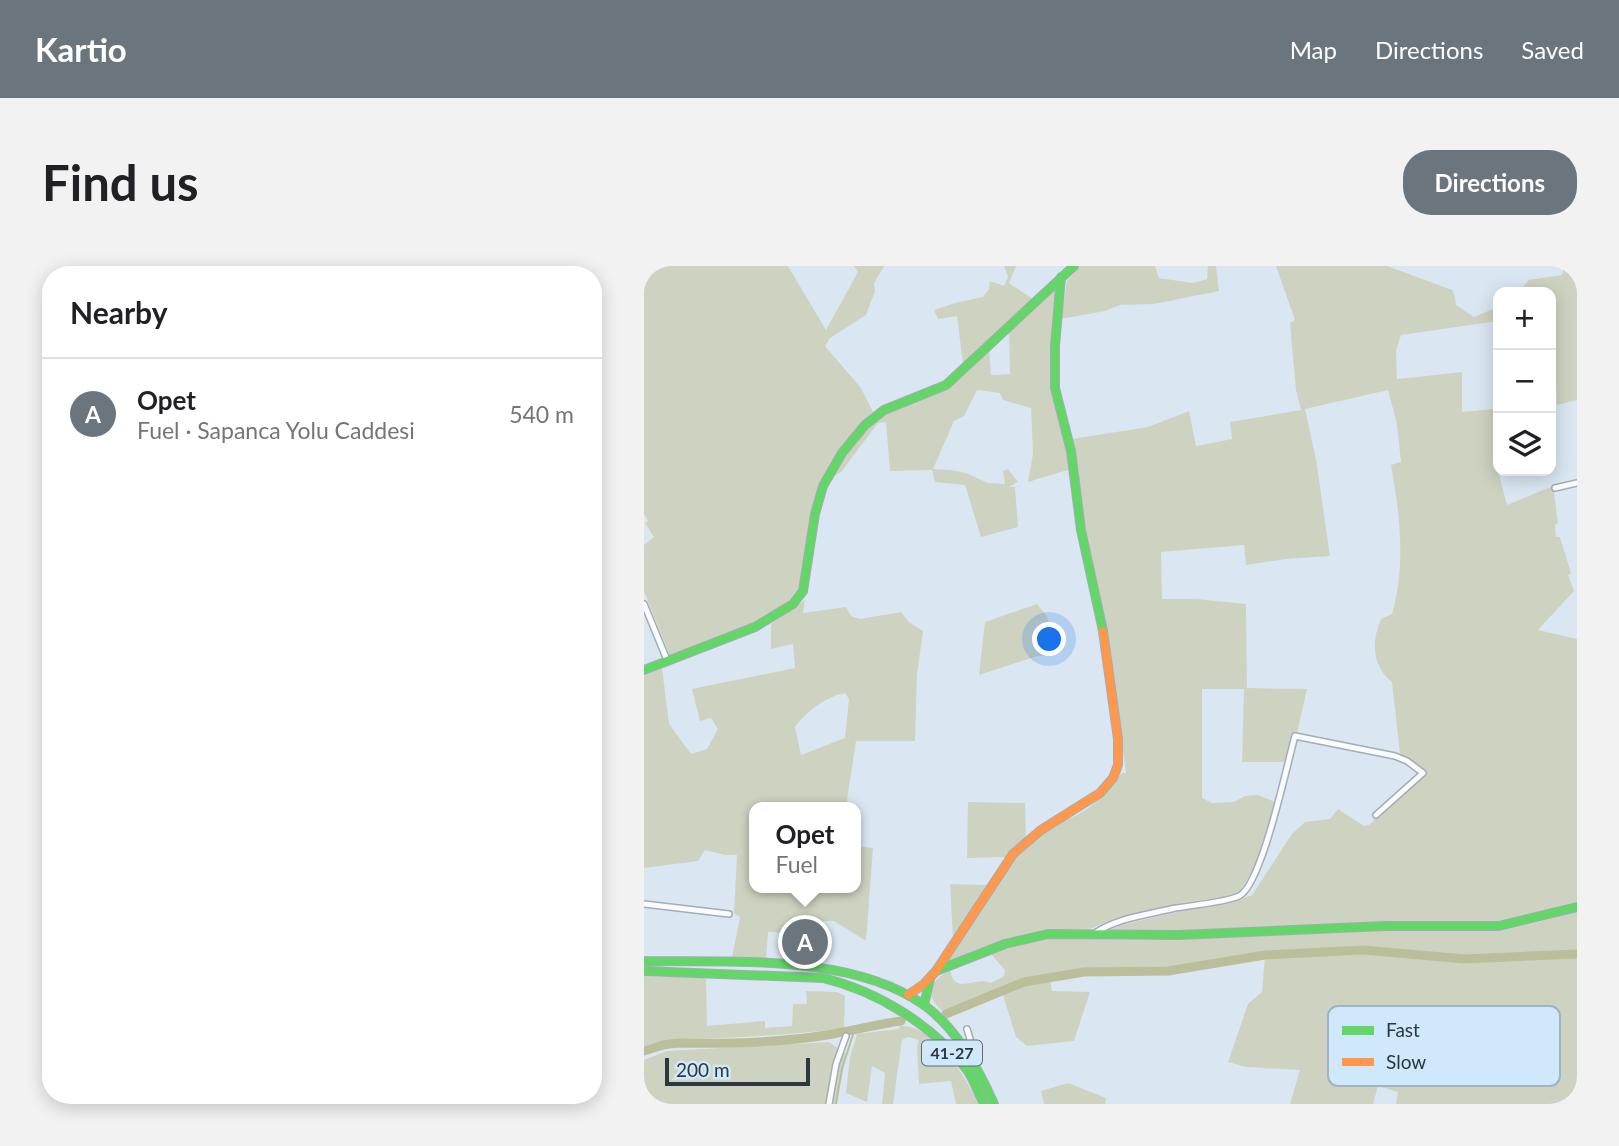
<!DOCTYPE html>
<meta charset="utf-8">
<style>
:root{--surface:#fff;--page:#f2f2f2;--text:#202124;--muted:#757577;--line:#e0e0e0;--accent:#6a757e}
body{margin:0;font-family:Lato,sans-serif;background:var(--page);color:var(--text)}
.controls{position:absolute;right:21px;top:21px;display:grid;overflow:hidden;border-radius:14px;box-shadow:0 4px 18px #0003}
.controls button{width:63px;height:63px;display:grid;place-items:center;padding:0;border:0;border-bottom:2px solid var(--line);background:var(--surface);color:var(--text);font:35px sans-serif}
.scale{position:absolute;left:21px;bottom:18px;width:145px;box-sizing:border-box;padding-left:7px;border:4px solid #2d373f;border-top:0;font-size:19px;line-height:24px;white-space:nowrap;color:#2d373f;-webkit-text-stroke:5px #cfe8fc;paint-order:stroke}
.you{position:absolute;left:406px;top:374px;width:24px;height:24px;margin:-18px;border:5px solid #fff;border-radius:50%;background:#1a73e8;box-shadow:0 0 0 10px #1a73e833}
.badge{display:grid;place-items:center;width:46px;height:46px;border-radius:50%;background:var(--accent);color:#fff;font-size:23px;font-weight:700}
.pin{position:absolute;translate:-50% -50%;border:4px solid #fff;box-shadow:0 2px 7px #0006}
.popup{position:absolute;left:105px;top:536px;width:112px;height:91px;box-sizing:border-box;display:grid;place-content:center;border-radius:14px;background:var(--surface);filter:drop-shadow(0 2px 5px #0005);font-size:23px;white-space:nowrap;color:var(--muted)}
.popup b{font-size:26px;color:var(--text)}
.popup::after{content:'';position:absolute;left:50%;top:100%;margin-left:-14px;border:14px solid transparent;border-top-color:var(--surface)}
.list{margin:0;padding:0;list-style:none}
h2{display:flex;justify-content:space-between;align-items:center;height:91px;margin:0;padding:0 28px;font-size:30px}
h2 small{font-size:23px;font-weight:400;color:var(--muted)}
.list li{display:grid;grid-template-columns:46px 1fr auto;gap:21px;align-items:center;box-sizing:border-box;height:112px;padding:0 28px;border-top:2px solid var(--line)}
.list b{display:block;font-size:26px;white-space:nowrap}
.list p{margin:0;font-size:23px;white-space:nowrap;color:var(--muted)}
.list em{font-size:23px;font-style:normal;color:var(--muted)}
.icon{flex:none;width:38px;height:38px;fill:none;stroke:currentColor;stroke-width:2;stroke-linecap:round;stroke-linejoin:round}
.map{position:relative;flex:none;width:933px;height:838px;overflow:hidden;border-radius:28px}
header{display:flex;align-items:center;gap:42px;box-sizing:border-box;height:98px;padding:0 35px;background:var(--accent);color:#fff}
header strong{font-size:33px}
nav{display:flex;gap:38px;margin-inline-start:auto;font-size:24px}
.intro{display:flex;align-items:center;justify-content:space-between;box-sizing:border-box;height:168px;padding:0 42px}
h1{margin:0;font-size:49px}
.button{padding:18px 32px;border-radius:28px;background:var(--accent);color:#fff;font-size:24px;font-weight:700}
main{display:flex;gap:42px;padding:0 42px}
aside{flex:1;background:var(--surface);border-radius:28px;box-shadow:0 4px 18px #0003}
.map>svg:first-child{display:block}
</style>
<header>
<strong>Kartio</strong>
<nav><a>Map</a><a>Directions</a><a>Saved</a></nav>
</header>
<div class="intro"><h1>Find us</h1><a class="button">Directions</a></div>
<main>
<aside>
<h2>Nearby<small></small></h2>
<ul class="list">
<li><span class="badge">A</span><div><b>Opet</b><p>Fuel · Sapanca Yolu Caddesi</p></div><em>540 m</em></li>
</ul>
</aside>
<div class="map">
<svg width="933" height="838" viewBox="0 0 933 838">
<rect width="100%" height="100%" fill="#dae7f2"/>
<path fill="#ced3c1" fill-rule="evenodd" d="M0,0H144L182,64L214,6L210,0H240L230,17L231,25L222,49L186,72L181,80L217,122L229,146L200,179L182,207L154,327L128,348L97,363L26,390L0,325V279L10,271L1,257L4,255L0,248Z
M360,0H372L365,17L389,33L319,98L313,50L294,53L290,44L311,37L339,31L345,23L346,15L360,20L364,11Z
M436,0H511L515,12L549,17L563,13L564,0H572L575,25L510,38L476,39L461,45L417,53L423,15Z
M632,0H743L808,24L811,30L812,39L830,51L854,41V55L757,69L752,85L753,113L818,106V146L850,143L854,205L863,239L909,220L914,257L911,259L912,271H916L927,307L924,309L930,325L894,364L933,373V638L853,657L558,666H461L477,659L559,640L595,634L608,629L648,568L661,556L686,553L694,543L720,560L725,559L783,506L756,488L748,416C728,400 727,376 737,353L748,348C762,299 756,249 747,199L757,196L753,158L744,124L661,143L672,193L686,290L642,293L602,299L600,279L517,286L518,333H553L602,338L603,422L663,423L653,467H650L642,496H598L600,423H558V532L568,537L590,536L601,530L614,529L631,536L611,601L596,625L586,630L542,636L469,653L446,663L415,665L306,696L304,694C326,660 358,599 388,575C404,562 422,555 440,545C455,536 466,520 478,507H482L462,361L442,270L428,173L504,161L545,145L552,180L588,173L586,156L657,144L652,124L646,57L651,54Z
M920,0H933V134L913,139L907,26H875L885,14L918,9Z
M409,23L413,26L407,99L410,127L427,203L384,216L389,188L387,142L359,134L356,127L333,124L320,150L310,155L289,203L307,204L322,207L344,217L361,218L359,205L364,203L374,216L365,221H371L374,261L337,271L321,219L291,216L288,204L246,205L242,156L234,157L197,206L186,213L209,177L234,150L302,123L345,82L347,109L366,108L365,65Z
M161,334L159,347L202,341L207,350L216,353L257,346L265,356L279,365L273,408L271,475H212L202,541H110V622H212V580L229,582L222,675L190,655H149L148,667L124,666L122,694L88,691L96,651L90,647L93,589H81L61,584L54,595L0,602V410L18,402L25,458L47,488L63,483L74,463L67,452L56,455L48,423L151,402L149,378L127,383V358ZM201,427L205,433L201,472L157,489L151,461C162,446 181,431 201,427Z
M393,338L402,349L415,382L410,389L393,390L335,409L341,356Z
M324,536L381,537L382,572L365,591L323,592Z
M306,618L344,619L309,672Z
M933,645V838H752L754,826L734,820L729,838H646L656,804L602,801L584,796L604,738L618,726L621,690L524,705L474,704L440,706L406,712L408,725L446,726L430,775L383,780L372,771L358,726L302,748C280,731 283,717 306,704C311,731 330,709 347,717L360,710L361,704L347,688L395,672L498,674L706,664H849L894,656Z
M0,710L62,712L63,760L121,755V762L148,760L149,738H163L162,725L193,726L201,730L200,762C158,768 117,770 75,772C50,774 24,771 0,780Z
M256,760C289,758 323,811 334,838H312L307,815L275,818L273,780L275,774L264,771L258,774L249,838H238L241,807L228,800L223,836L202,827L206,791L213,768L255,763Z
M185,776L202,788L192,838H0V794L23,785Z
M424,817L462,832L461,838H400L397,825Z"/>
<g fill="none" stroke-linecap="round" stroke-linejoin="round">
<path stroke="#bbbe9b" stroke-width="2" d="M192,838L198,803L211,762"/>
<path stroke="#bbbe9b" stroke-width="9" d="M302,748L380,716L440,706L524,705L621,689L719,684L821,693L933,688
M0,785L19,779L33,777C84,778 138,777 189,768C212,764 234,758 257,755"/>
<g stroke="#a2adb6" stroke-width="8">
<path id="street" d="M911,222L933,217
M0,338L23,394
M0,638L85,648
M451,667C473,652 502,649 527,643C545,639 580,637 595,630C618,619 643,498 651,470L751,490L763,495L779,507L732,549
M320,785L326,773L323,763
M185,838L192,798L202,770"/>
</g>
<g stroke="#a2adb6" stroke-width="10">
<path id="fast" d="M417,11L411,80V122L427,185L437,264L459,365
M0,404L111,361L149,338L159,325L171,248L179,220L198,187L221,159L240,144L302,119L430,0
M0,695C87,697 206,687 280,739C313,763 334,802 350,838
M0,705L179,712C233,725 289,759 323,804C330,814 334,827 340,838
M292,705L361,678L404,668L534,669L741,660H855L933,641
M280,739L286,713"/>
</g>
<g stroke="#a2adb6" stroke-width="10">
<path id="slow" d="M264,729L280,718L292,705L369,588L397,564L456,527L469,512L474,499V473L459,365"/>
</g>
<use href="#street" stroke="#f9fbfd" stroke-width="5"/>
<use href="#fast" stroke="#63d668" stroke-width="8"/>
<use href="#slow" stroke="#ff974d" stroke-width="8"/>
</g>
<g text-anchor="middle" stroke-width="5" stroke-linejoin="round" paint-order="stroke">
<rect fill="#cfe8fc" stroke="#5e6c78" stroke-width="2" x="278" y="774.5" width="60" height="25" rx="5"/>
<g font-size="16" font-weight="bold" fill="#2d373f">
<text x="308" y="793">41-27</text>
</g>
</g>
<rect x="684" y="740" width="232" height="80" rx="10" fill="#cfe8fc" stroke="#9eb3c3" stroke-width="2"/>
<rect x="698" y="760" width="32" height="9" fill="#63d668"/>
<rect x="698" y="792" width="32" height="8" fill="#ff974d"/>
<g font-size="19" fill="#2d373f">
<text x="742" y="771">Fast</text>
<text x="742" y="803">Slow</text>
</g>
</svg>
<div class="controls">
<button>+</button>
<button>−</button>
<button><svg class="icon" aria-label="layers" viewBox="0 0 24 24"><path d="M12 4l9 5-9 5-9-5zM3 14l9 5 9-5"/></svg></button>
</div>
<div class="scale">200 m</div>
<div class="you"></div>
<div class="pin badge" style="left:161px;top:676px">A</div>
<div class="popup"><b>Opet</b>Fuel</div>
</div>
</main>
